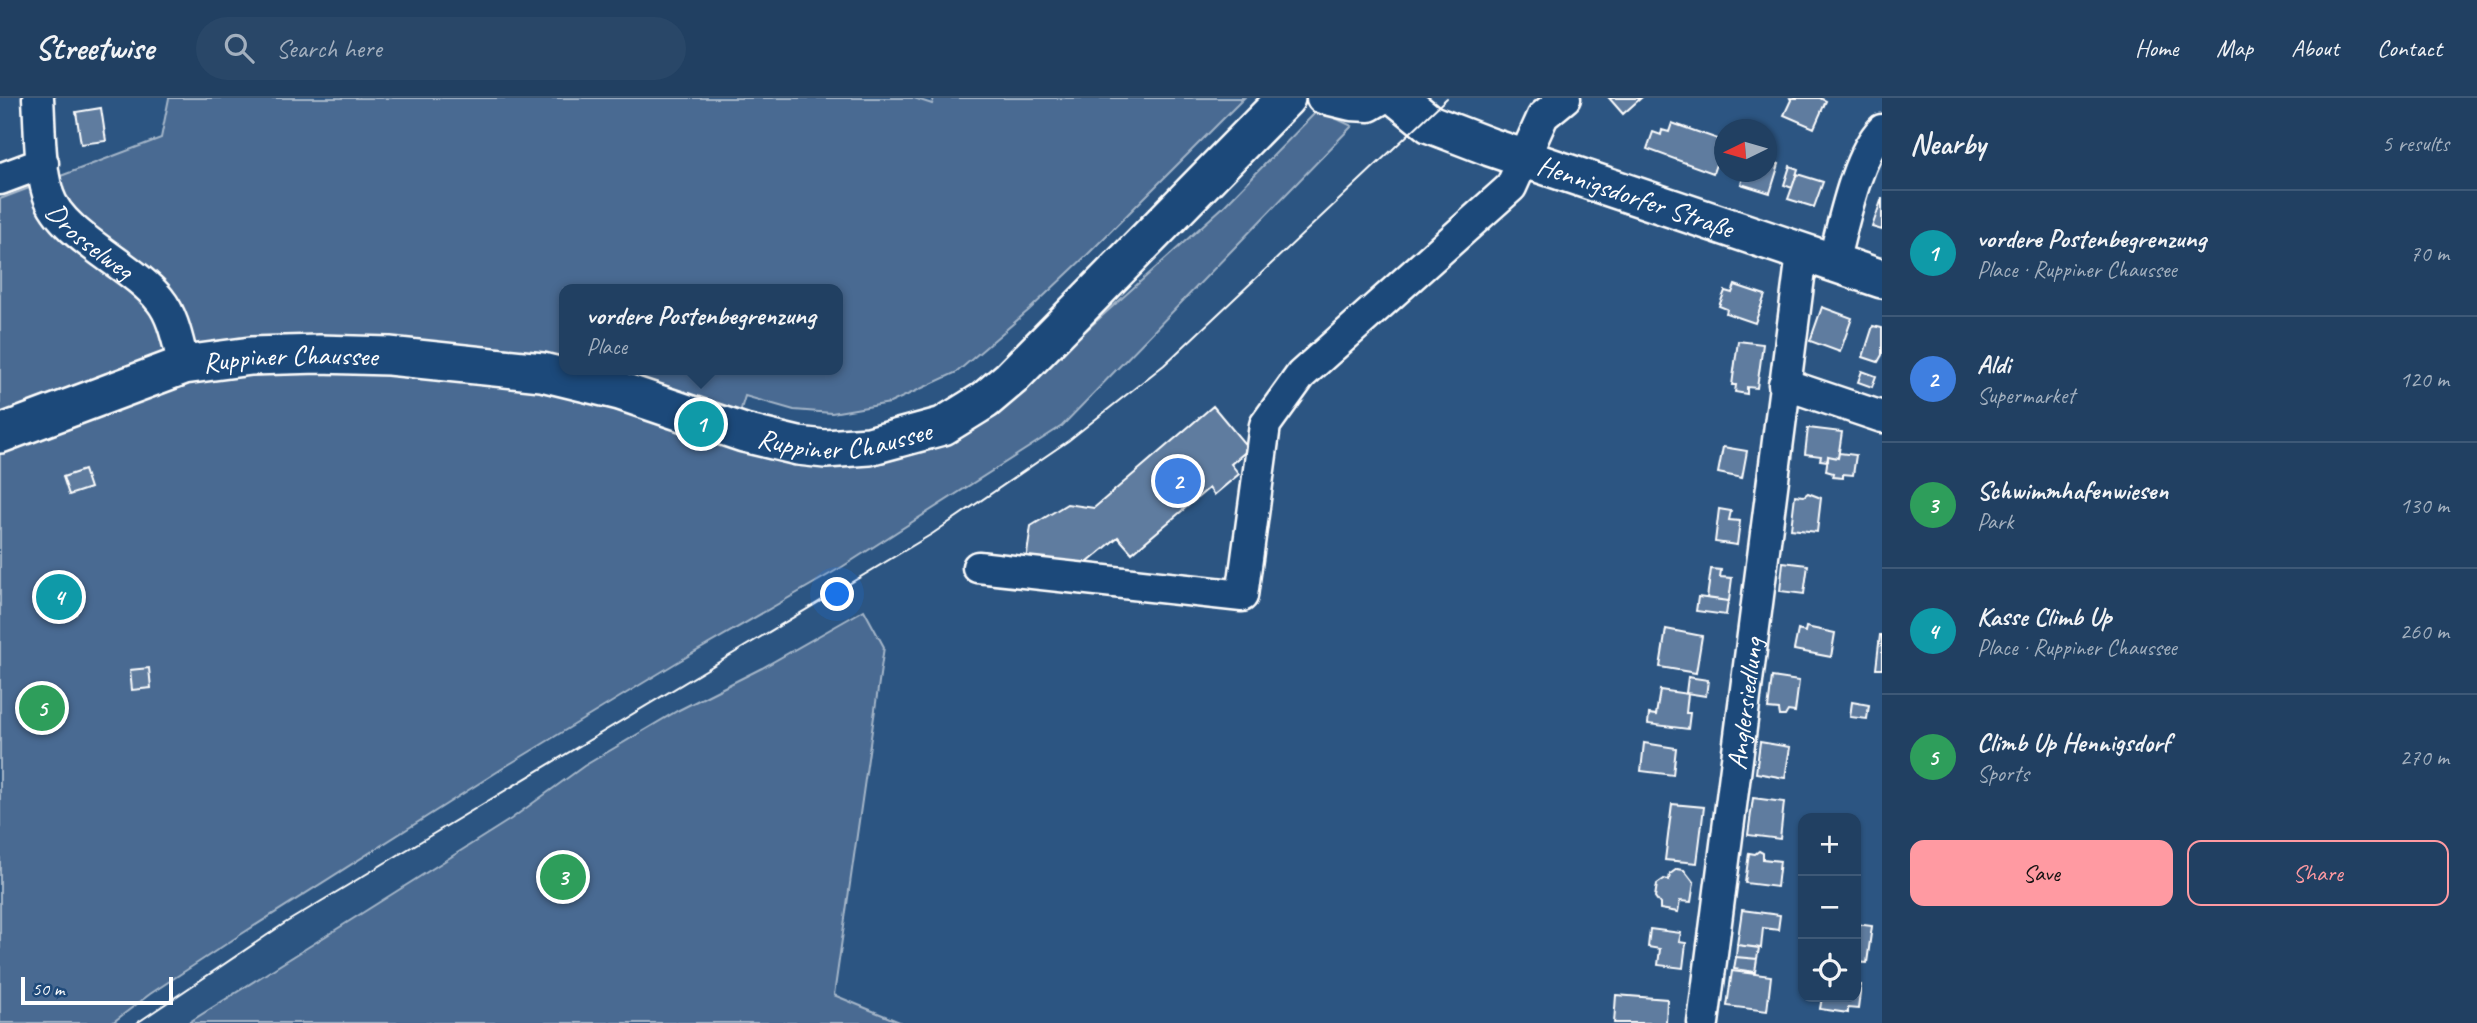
<!DOCTYPE html>
<meta charset="utf-8">
<style>
:root{--surface:#214062;--page:#294768;--text:#f1f3f6;--muted:#a2afbe;--line:#3e5977;--accent:#ff9aa2}
body{margin:0;font-family:Caveat,sans-serif;background:var(--page);color:var(--text)}
.controls{position:absolute;right:21px;bottom:21px;display:grid;overflow:hidden;border-radius:14px;box-shadow:0 2px 5px #0004}
.controls button{width:63px;height:63px;display:grid;place-items:center;padding:0;border:0;border-bottom:2px solid var(--line);background:var(--surface);color:var(--text);font:35px sans-serif}
.compass{position:absolute;left:1714px;top:21px;width:63px;height:63px;border-radius:50%;background:var(--surface);box-shadow:0 2px 5px #0004;rotate:265deg}
.scale{position:absolute;left:21px;bottom:18px;width:152px;box-sizing:border-box;padding-left:7px;border:4px solid #fff;border-top:0;font-size:19px;line-height:24px;white-space:nowrap;color:#fff;-webkit-text-stroke:5px #1f4a7a;paint-order:stroke}
.you{position:absolute;left:838px;top:497px;width:24px;height:24px;margin:-18px;border:5px solid #fff;border-radius:50%;background:#1a73e8;box-shadow:0 0 0 10px #1a73e833}
.badge{display:grid;place-items:center;width:46px;height:46px;border-radius:50%;background:var(--accent);color:#fff;font-size:23px;font-weight:700}
.pin{position:absolute;translate:-50% -50%;border:4px solid #fff;box-shadow:0 2px 7px #0006}
.popup{position:absolute;left:559px;top:186px;width:284px;height:91px;box-sizing:border-box;display:grid;place-content:center;border-radius:14px;background:var(--surface);filter:drop-shadow(0 2px 5px #0005);font-size:23px;white-space:nowrap;color:var(--muted)}
.popup b{font-size:26px;color:var(--text)}
.popup::after{content:'';position:absolute;left:50%;top:100%;margin-left:-14px;border:14px solid transparent;border-top-color:var(--surface)}
.list{margin:0;padding:0;list-style:none}
h2{display:flex;justify-content:space-between;align-items:center;height:91px;margin:0;padding:0 28px;font-size:30px}
h2 small{font-size:23px;font-weight:400;color:var(--muted)}
.list li{display:grid;grid-template-columns:46px 1fr auto;gap:21px;align-items:center;box-sizing:border-box;height:126px;padding:0 28px;border-top:2px solid var(--line)}
.list b{display:block;font-size:26px;white-space:nowrap}
.list p{margin:0;font-size:23px;white-space:nowrap;color:var(--muted)}
.list em{font-size:23px;font-style:normal;color:var(--muted)}
.actions{display:flex;gap:14px;padding:21px 28px}
.actions a{flex:1;padding:16px 0;border:2px solid var(--accent);border-radius:14px;text-align:center;font-size:24px;color:var(--accent)}
.actions .main{background:var(--accent);color:#111}
.icon{flex:none;width:38px;height:38px;fill:none;stroke:currentColor;stroke-width:2;stroke-linecap:round;stroke-linejoin:round}
.map{position:relative;flex:none;width:1882px;height:925px;overflow:hidden}
header{display:flex;align-items:center;gap:42px;box-sizing:border-box;height:98px;padding:0 35px;background:var(--surface);border-bottom:2px solid var(--line)}
header strong{font-size:33px}
nav{display:flex;gap:38px;margin-inline-start:auto;font-size:24px}
.search{width:490px;height:63px;background:var(--page);display:flex;align-items:center;gap:18px;box-sizing:border-box;padding:0 24px;border-radius:38px;color:var(--muted);font-size:26px}
main{display:flex}
aside{flex:1;background:var(--surface)}
.map>svg:first-child{display:block}
</style>
<header>
<strong>Streetwise</strong>
<div class="search"><svg class="icon" aria-label="search" viewBox="0 0 24 24"><circle cx="10" cy="10" r="6"/><path d="M15 15l6 6"/></svg>Search here</div>
<nav><a>Home</a><a>Map</a><a>About</a><a>Contact</a></nav>
</header>
<main>
<div class="map">
<svg width="1882" height="925" viewBox="0 0 1882 925">
<rect width="100%" height="100%" fill="#2c5582"/>
<filter id="ink" filterUnits="userSpaceOnUse"><feTurbulence type="fractalNoise" baseFrequency=".0143" numOctaves="2"/><feDisplacementMap in="SourceGraphic" scale="14" xChannelSelector="R" yChannelSelector="G"/><feConvolveMatrix kernelMatrix="1 2 1 2 8 2 1 2 1" color-interpolation-filters="sRGB"/></filter>
<g filter="url(#ink)">
<path fill="#486b92" stroke="#a4b5c8" stroke-width="2" fill-rule="evenodd" d="M169,0H914L932,6L934,0H1244L1087,157L1029,212L957,274L890,305L832,315L794,312L745,298L731,344L817,367L1020,292L1222,110L1318,12L1352,28L1062,328L842,469L676,565L508,667L240,837L150,896L112,925H0V101L161,40ZM564,191H838V272H564Z
M864,512L884,549L834,897L902,925H188L511,721L584,668L677,613L762,570Z"/>
<path fill="#5e7c9f" stroke="#fff" stroke-width="2" d="M1609,0H1641L1623,16Z
M1790,0H1820L1826,3L1814,30L1784,17L1791,2Z
M101,10L106,43L81,46L76,14Z
M1672,25L1718,41L1715,50L1721,52L1713,75L1647,51L1653,34L1661,37L1662,32L1669,34Z
M1766,62L1779,66L1770,95L1741,86L1745,74H1766Z
M1790,68L1798,71L1792,90L1784,87Z
M1797,76L1823,84L1814,109L1788,101Z
M1882,100V132L1872,129Z
M1735,187L1765,197L1755,225L1726,215L1727,211L1719,208L1725,193L1732,195Z
M1822,209L1852,220L1840,254L1810,243Z
M1873,228L1882,230V257L1878,264L1863,259Z
M1738,243L1763,246L1757,290L1747,289V296L1735,294L1736,287H1732Z
M1862,273L1876,278L1872,289L1858,284Z
M1213,308L1249,351L1231,366L1239,376L1214,397L1209,390L1132,455L1118,439L1081,470L1026,463L1031,428L1067,406L1094,410Z
M1808,330L1842,334L1838,360L1828,358V363L1820,362L1821,358L1805,356Z
M1723,349L1747,353L1742,380L1718,375Z
M1839,355L1856,357L1853,377L1843,376V380L1832,379L1833,375L1826,373L1828,358L1838,360Z
M84,372L90,390L69,397L63,379Z
M1808,395L1821,400L1817,434L1791,431L1795,397L1804,398Z
M1719,411L1731,413L1729,422L1740,423L1737,447L1715,444Z
M1783,464L1808,467L1804,496L1780,493Z
M1711,471L1721,472L1720,479L1732,480L1729,503L1707,500Z
M64,475L76,516L53,523L41,481Z
M1698,499L1728,503L1726,517L1696,513Z
M1806,529L1835,535L1831,559L1794,552L1798,532L1805,534Z
M1666,531L1702,538L1696,575L1660,569Z
M1880,537H1882V571H1876Z
M149,570L151,590L132,592L130,572Z
M1688,579L1708,582L1706,598L1686,595Z
M1772,579L1799,583L1795,614L1788,613L1785,618H1780L1779,612L1768,611Z
M1660,592L1688,596L1686,615H1690L1688,631L1648,626L1649,616L1656,617Z
M1852,604L1869,607L1867,621L1850,619Z
M1760,644L1790,649L1785,680L1756,675Z
M1644,645L1676,650L1673,677L1641,673Z
M1753,700L1784,704L1780,741L1748,737Z
M1672,706L1704,709L1697,765L1665,762Z
M1759,753L1763,755V761L1780,763L1777,789L1745,785L1749,755L1755,756Z
M1677,771L1684,772L1694,785L1691,804L1680,803L1678,814L1660,811V806L1655,799L1657,786L1664,781L1669,782L1670,776Z
M1742,812L1780,817L1778,832L1763,830L1761,850L1737,847Z
M1856,826L1872,828L1867,865L1856,864Z
M1650,831L1681,835L1679,844L1686,845L1683,870L1658,867L1660,851L1648,849Z
M1737,847L1759,850L1757,861L1736,859Z
M1736,859L1757,861L1755,874L1734,871Z
M1732,873L1771,878L1767,913L1727,908Z
M1856,886L1861,887L1858,911L1848,910V915L1820,911L1822,899H1856Z
M1616,897L1667,901L1666,925H1614Z"/>
<g fill="none" stroke-linecap="round" stroke-linejoin="round">
<g stroke="#fff" stroke-width="35">
<g id="minor">
<path id="s1" d="M38,0C40,31 39,66 48,96C61,138 133,167 160,202C174,219 178,246 184,267"/>
<path d="M1322,0L1351,7L1369,8L1383,0"/>
<path d="M0,81L43,65"/>
<path d="M1833,164C1843,128 1856,58 1882,32"/>
<path d="M1784,286L1882,319"/>
<path d="M978,469L1242,498L1265,327L1301,277L1511,89L1543,18L1565,0"/>
<path id="s2" d="M1703,925L1802,156"/>
</g>
</g>
<g stroke="#fff" stroke-width="42">
<g id="major">
<path id="s3" d="M1398,0L1430,26L1490,49L1882,181"/>
<path id="s4" d="M0,336L184,267L251,258L319,256L389,258L542,274L620,293L744,335L798,348L825,351L869,348L943,328L985,302L1011,280L1286,0"/>
</g>
</g>
<use href="#minor" stroke="#1f4a7a" stroke-width="30"/>
<use href="#major" stroke="#1f4a7a" stroke-width="37"/>
<path stroke="#fff" stroke-width="2" d="M137,925L285,825L932,436L1068,343L1164,267L1447,0"/>
</g>
</g>
<g text-anchor="middle" stroke-width="5" stroke-linejoin="round" paint-order="stroke">
<g font-size="28" fill="#fff" stroke="#1f4a7a">
<text dy="10" stroke="none"><textPath href="#s3" startOffset="259">Hennigsdorfer Straße</textPath></text>
<text dy="10" stroke="none"><textPath href="#s1" startOffset="161">Drosselweg</textPath></text>
<text dy="10" stroke="none"><textPath href="#s4" startOffset="303">Ruppiner Chaussee</textPath></text>
<text dy="10" stroke="none"><textPath href="#s4" startOffset="870">Ruppiner Chaussee</textPath></text>
<text dy="10" stroke="none"><textPath href="#s2" startOffset="322">Anglersiedlung</textPath></text>
</g>
</g>
</svg>
<div class="controls">
<button>+</button>
<button>−</button>
<button><svg class="icon" aria-label="locate" viewBox="0 0 24 24"><circle cx="12" cy="12" r="6"/><path d="M12 2v4M12 18v4M2 12h4M18 12h4"/></svg></button>
</div>
<svg class="compass" viewBox="-18 -18 36 36"><path d="M0-13l5 13h-10z" fill="#e53935"/><path d="M0 13l5-13h-10z" fill="#a2afbe"/></svg>
<div class="scale">50 m</div>
<div class="you"></div>
<div class="pin badge" style="left:701px;top:326px;background:#0f9aa8">1</div>
<div class="popup"><b>vordere Postenbegrenzung</b>Place</div>
<div class="pin badge" style="left:1178px;top:383px;background:#3f7fe0">2</div>
<div class="pin badge" style="left:563px;top:779px;background:#2e9e5b">3</div>
<div class="pin badge" style="left:59px;top:499px;background:#0f9aa8">4</div>
<div class="pin badge" style="left:42px;top:610px;background:#2e9e5b">5</div>
</div>
<aside>
<h2>Nearby<small>5 results</small></h2>
<ul class="list">
<li><span class="badge" style="background:#0f9aa8">1</span><div><b>vordere Postenbegrenzung</b><p>Place · Ruppiner Chaussee</p></div><em>70 m</em></li>
<li><span class="badge" style="background:#3f7fe0">2</span><div><b>Aldi</b><p>Supermarket</p></div><em>120 m</em></li>
<li><span class="badge" style="background:#2e9e5b">3</span><div><b>Schwimmhafenwiesen</b><p>Park</p></div><em>130 m</em></li>
<li><span class="badge" style="background:#0f9aa8">4</span><div><b>Kasse Climb Up</b><p>Place · Ruppiner Chaussee</p></div><em>260 m</em></li>
<li><span class="badge" style="background:#2e9e5b">5</span><div><b>Climb Up Hennigsdorf</b><p>Sports</p></div><em>270 m</em></li>
</ul>
<div class="actions"><a class="main">Save</a><a>Share</a></div>
</aside>
</main>
